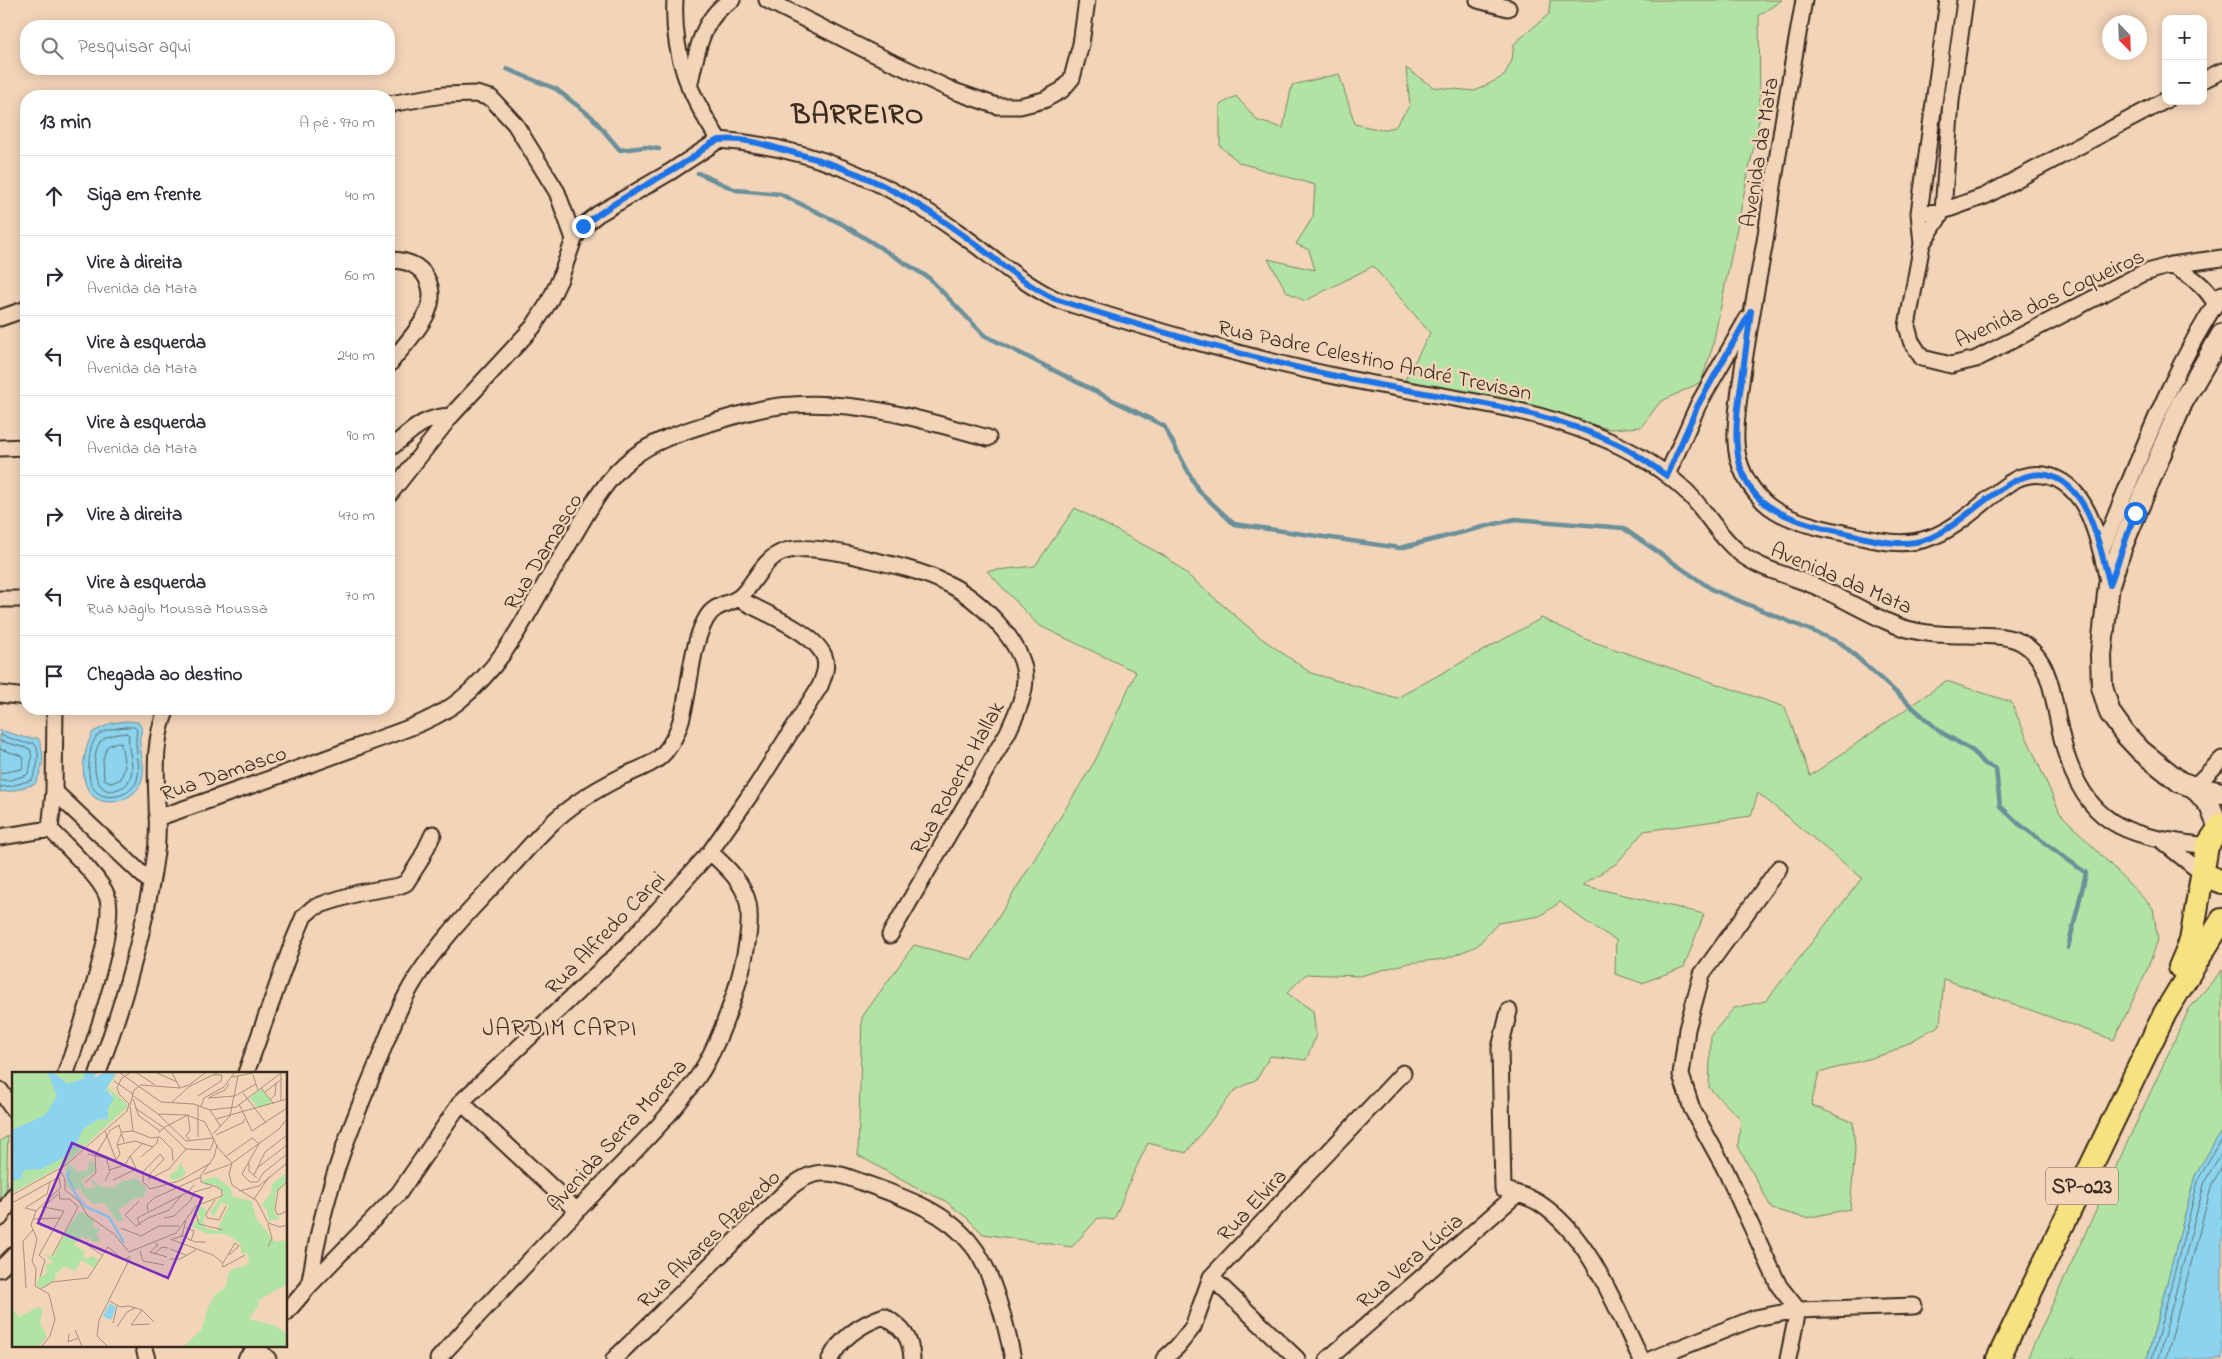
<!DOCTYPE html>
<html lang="pt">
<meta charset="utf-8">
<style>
:root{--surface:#fff;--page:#f2f2f3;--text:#2b2b33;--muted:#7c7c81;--line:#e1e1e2}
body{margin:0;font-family:"Indie Flower",sans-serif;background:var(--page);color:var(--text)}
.controls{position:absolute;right:15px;top:15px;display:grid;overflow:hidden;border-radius:10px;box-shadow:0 2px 12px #0003}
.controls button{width:45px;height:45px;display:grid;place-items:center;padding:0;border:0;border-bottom:1px solid var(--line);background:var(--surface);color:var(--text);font:25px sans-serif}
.compass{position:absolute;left:2102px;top:15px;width:45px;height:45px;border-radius:50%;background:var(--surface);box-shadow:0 2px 12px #0003;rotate:157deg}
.stop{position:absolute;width:15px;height:15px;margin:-11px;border:4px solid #1a73e8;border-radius:50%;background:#fff}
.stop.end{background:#1a73e8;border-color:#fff;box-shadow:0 1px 5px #0008}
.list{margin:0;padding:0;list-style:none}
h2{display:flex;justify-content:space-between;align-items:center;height:65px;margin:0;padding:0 20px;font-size:21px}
h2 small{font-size:16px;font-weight:400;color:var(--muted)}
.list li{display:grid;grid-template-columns:32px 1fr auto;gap:15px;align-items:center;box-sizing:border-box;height:80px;padding:0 20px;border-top:1px solid var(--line)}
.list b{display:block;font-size:19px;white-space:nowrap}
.list p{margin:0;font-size:16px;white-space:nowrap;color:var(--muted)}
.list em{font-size:16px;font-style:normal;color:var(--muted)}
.icon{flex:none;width:28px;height:28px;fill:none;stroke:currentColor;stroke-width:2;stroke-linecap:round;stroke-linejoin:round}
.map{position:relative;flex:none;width:2222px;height:1359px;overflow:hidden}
.search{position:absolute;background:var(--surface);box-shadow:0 2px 12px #0003;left:20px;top:20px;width:375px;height:55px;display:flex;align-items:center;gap:12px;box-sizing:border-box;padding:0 18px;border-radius:20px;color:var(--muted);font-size:19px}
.panel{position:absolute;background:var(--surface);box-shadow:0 2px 12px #0003;left:20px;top:90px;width:375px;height:625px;border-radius:20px}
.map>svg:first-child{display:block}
</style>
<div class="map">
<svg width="2222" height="1359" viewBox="0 0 2222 1359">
<rect width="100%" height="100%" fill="#f2d4b8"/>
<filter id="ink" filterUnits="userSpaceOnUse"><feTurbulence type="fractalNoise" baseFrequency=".02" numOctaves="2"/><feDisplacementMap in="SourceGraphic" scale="10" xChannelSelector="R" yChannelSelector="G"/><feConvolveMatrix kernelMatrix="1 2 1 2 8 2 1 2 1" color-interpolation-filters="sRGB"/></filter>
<g filter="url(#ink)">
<path fill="#b1e3a4" stroke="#768661" d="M1550,0H1782L1759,15L1760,116L1712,349L1701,382L1660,402L1641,427L1609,429L1530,408L1401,387L1430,333L1373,266L1305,301L1287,292L1268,259L1315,270L1309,250L1296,244L1313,217L1315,185L1240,163L1220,146V105L1236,96L1258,121L1283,128L1292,85L1339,74L1355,124L1381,130L1395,127L1410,105L1406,68L1433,87L1475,91L1504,76L1512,60L1514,44L1549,14Z
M1075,508L1168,558L1261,638L1311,673L1397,698L1542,618L1588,640L1785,707L1810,776L1946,681L2011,702L2060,813L2153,908L2158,940L2147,970L2114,1040L1944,979L1940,1025L1892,1052L1819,1073L1811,1105L1853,1122L1855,1150L1850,1209L1806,1218L1772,1209L1738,1146L1741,1119L1709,1088L1711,1035L1734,1008L1766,1001L1862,878L1758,793L1751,816L1644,831L1617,863L1582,885L1704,914L1684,967L1642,983L1615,974L1616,940L1589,924L1560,902L1540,916L1498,923L1477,946L1445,959L1408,963L1360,976L1306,974L1287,993L1313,1011L1316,1036L1306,1060L1270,1056L1257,1079L1234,1091L1186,1153L1148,1143L1133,1174L1114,1220L1098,1218L1072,1247L983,1234L967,1218L944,1200L914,1187L858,1155L862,1017L914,945L972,960L1095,761L1136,672L1038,625L987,571L1035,566Z
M2222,970V1130L2195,1176L2147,1359H2027L2189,1009Z
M8,1136L6,1192L0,1206V1141Z"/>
<path fill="#8cd4ed" stroke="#6c909a" d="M126,721L138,722L142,729C141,734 139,739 140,744C141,758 147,771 140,785C131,802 101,810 89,791C78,774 85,748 93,732L112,723Z
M0,730L26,738H38C46,754 43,769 35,784L11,791L0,792Z
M2222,1130V1359H2147L2195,1176Z"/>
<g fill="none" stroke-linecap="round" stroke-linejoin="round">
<path stroke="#5b6e71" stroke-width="1" d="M126,727H134L137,730C133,749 142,762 137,780C132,796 104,804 93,788C86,778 88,745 97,736C104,729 117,728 126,727Z
M126,733L129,735C126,750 137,766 129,780C127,786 123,787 118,789C92,800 90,754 101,741C107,735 118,734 126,733Z
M0,735L25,743H34C42,753 37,769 32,780L11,786L0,787
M0,741L30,749C33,757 31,767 27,775L10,780H0
M117,742L121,743L125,767L121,779L112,783L104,779L103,759L107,747Z
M0,749L22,756L24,759L22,769L0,773
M2152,1359L2199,1178L2222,1139
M2158,1359L2205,1181L2222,1152
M2166,1359L2212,1184L2222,1167"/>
<path stroke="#6c909a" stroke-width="4.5" d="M507,69L556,89L592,117L620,150L645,147L659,149
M698,173L736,190L780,194L844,225L929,278L984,335L1164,426L1198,490L1234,524L1400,548L1515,519L1623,528L1713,590L1841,643L1939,731L1973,751L1983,763L1996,769L2000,806L2019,824L2086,873L2068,948"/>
<g stroke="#3b2a1e" stroke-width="19">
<path id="minor" d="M675,0C672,55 689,94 719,140
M767,0L872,53L954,91L997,106H1020L1044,100L1062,90L1072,78L1081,44L1087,0
M1478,0L1508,8
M1804,0C1793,60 1783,120 1774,180C1770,203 1768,225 1764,247C1756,290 1748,332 1742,375C1739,397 1735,420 1736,442C1737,465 1748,486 1764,502C1782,519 1815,527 1839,532C1868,538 1899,549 1929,538C1959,528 1982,502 2008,484C2019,476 2031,473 2044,475C2091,483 2100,548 2109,585
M1948,0L1919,213L1922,244L1907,326L1911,341L1922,358L1951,365L1976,359L2141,274L2171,265L2222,258
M2203,80L2222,71
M689,87C696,56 701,16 732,0
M389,104L443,95L476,94L491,98L515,124L557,192L574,239
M719,140C812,147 886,180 962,235C993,257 1020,282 1055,299C1150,329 1246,358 1344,378C1427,396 1516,402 1595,435C1628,448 1662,468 1687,492C1706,511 1719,537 1741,554C1762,570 1791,576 1815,586C1840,597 1864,611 1888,622C1914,634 1941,635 1968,635C1985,636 2006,634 2022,643C2039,653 2046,669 2051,687C2057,711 2060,737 2068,760C2094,833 2138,837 2207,846
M1919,213L1943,211L1985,196L2166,100
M1922,244L1943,211L1951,101L1965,0
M389,260C403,260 418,263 426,277C445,310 406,340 389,365
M2171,265C2191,276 2204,284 2215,303
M0,318L26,309
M0,448L26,447
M389,449C411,432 421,417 451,416
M1667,475L1698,405L1747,319
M389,495L451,416L533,327L549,302L560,279L574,239L583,226L598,214L670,172L719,140
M2101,551C2138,464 2169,373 2222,294
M0,599H26
M0,694L26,697
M55,709L54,791L50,829C65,845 100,877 107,896C118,926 77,1039 66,1073
M2194,787L2222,759
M54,791L150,882
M157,818C225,795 293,771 360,746C393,733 431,723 459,701C509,660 527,611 560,559C580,527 601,481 632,458C653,441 679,433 704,425C731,417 764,406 792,405C859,400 924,420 988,438
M0,837L50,829
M2162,841L2203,874
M1779,868L1702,974L1687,1029L1681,1075L1692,1109L1725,1169L1779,1286L1798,1310L1788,1359
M1509,1011L1500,1048L1503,1189C1515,1193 1528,1196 1539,1203C1590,1236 1615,1306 1641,1359
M98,1073C124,1002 146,927 156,852C162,805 147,753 167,709
M246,1073L293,942L304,916L313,908L326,903L358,893L399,886L406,883L420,861L433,834
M0,1090L14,1111
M461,1102L577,1211
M0,1218L14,1195
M0,1269L14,1255
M1211,1277L1297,1359
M309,1286C313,1265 316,1244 321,1224C334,1168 356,1114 378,1062C387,1038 396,1014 408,992C431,949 475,905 509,869C523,854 537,837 552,823C572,804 597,789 621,777C636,770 654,765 665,752C694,717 684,658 706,619C715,602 731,606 742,595C754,583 763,561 780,553C801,543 845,553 867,559C894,565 922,571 946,583C977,597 1024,642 1025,677C1025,697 1016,714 1008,732L890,935
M286,1313L309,1286L399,1193L461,1102L625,947L710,852L757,785L820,686C824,676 828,666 824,656C814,632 762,612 739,599
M143,1345L147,1359
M257,1348L268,1359
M246,1359L259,1345
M438,1359C490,1302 543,1246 596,1191C630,1155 669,1119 697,1078C722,1043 756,945 748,903C743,881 725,866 710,852
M614,1359L787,1190C798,1181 809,1173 824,1173C837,1172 853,1179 864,1183C903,1197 946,1211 972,1245C992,1269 1007,1328 1013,1359
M830,1359C841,1338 861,1324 884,1316C902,1328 911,1336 912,1359
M1164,1359L1177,1347L1193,1327L1211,1277L1403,1073
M1328,1359L1517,1194
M1652,1359L1755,1318L1798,1310L1914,1306"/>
</g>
<g stroke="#3b2a1e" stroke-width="24">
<path id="secondary" d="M2222,334L2182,403L2122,546L2109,585L2101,655L2102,687L2110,713L2125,734L2141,751L2180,782L2194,787L2222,793
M2194,787L2210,806L2219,828"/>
</g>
<g stroke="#3b2a1e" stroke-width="26">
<path id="primary" d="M2203,874L2222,882
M2180,967L2191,941L2207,846L2222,824
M1998,1359L2165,1013L2222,920"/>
</g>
<use href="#minor" stroke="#f2d4b8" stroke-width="15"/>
<use href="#secondary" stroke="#f2d4b8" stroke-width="20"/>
<use href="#primary" stroke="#f7e281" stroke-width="22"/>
</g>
</g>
<g fill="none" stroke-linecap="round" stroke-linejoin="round" filter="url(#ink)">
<path stroke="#1a73e8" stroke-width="6" d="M583,226C616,199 656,181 692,158C699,153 711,141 720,140C743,137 769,146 791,152C858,169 907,194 963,235C994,257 1020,282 1055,299C1149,329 1244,357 1340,377C1433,398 1532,403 1619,445C1636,453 1651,465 1667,476L1698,405L1751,311C1748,333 1745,356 1742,378C1736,420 1726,476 1767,505C1787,519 1814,526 1837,531C1867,538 1900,550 1930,538C1966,524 2009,467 2047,475C2090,485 2100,549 2110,585L2135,513"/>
</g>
<g text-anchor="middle" stroke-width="5" stroke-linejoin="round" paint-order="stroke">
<rect fill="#f2d4b8" stroke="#725d4c" stroke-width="1" x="2046" y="1167.5" width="72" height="37" rx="4"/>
<g font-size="21" font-weight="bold" fill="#3b2a1e">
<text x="2082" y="1193">SP-023</text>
</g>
<g font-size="22" fill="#3b2a1e" stroke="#f2d4b8">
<text transform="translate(1758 152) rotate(-81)" y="8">Avenida da Mata</text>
<text transform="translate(2049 297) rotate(-25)" y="8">Avenida dos Coqueiros</text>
<text transform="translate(1375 359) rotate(12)" y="8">Rua Padre Celestino André Trevisan</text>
<text transform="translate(542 551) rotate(-59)" y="8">Rua Damasco</text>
<text transform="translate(1842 577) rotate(23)" y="8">Avenida da Mata</text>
<text transform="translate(223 772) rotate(-19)" y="8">Rua Damasco</text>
<text transform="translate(956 777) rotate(-61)" y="8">Rua Roberto Hallak</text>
<text transform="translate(604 932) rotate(-46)" y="8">Rua Alfredo Carpi</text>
<text transform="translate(616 1134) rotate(-48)" y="8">Avenida Serra Morena</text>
<text transform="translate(1251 1204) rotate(-47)" y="8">Rua Elvira</text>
<text transform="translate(708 1238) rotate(-44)" y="8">Rua Alvares Azevedo</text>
<text transform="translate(1409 1260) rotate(-41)" y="8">Rua Vera Lúcia</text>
</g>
<g font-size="24" letter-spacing="1" fill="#3b2a1e" stroke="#f2d4b8">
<text x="560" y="1035">JARDIM CARPI</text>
</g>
<g font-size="28" font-weight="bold" letter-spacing="1" fill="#3b2a1e" stroke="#f2d4b8">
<text x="858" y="123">BARREIRO</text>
</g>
</g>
<g transform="translate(12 1072)">
<rect width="275" height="275" fill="#f2d4b8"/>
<path d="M0,1H36L45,24L33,43L0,58ZM42,1H72L71,7L56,12ZM104,1H105L101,8L96,15L115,32L114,36L53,92L0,121V109L9,107L12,98L40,92L64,73L71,57L85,48H93L100,22L94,17ZM249,17L261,31L246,36L238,26ZM78,89L82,91L83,100L69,108L73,116L85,115L79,110L81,107L87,114L104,116L106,111L124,106L135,117L131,125L123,126L106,138L112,148L106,150L92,131L81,132L69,120V116L59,118L56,115L53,97L58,92L66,100L76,98ZM168,91L174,101L168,107L160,108L157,104L165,98ZM274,101L275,108L264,120L262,140L268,147L257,149L254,136L249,134L259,121L260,112ZM204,105L218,115L221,125L240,129L244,146L263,170L275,168V212L245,229L248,231L237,247L264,254L275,262V274H172L190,257L196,235L203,223L213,216L218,198L235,193L237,187L235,181L230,182L228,171L214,162H196L179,154L189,145L184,142L188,141L184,139L189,134L195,139L191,149L193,156L205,159L217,133L209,131L201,145L199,139L212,121L203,112L194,113L190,108ZM70,140L84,149L81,151L82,156L88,157L84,163L88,167L86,170L79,169L78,164L75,167L70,164L62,173L73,179L71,184L75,187L79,184L87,188L82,196L69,188L63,199L52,194L43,203V208L29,216L25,214L26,207L35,201L34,191L38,193L41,190L33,183L43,185L42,183L56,156L66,141ZM26,235L31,238L28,250L35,265L27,274H0V236L7,245Z" fill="#b1e3a4"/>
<path d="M36,1H42L56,12L71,7L72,1H85L81,7L91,1H104L94,17L102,27L96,36V47L85,48L71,57L64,73L51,86L29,97L12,98L9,107L0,109V58L33,43L45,24ZM98,231L104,235L99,248L91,244Z" fill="#8cd4ed"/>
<path fill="none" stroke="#8cd4ed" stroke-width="2.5" d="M58,99L55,103L64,123L74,135L97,145L112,171"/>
<path fill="none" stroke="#a9907a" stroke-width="1" d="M108,1L149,30L182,32L198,38L224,35L269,1M125,1L143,13M145,1L165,10M160,1L168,16M241,3L246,18M220,5L241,1M102,9L121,22M249,16L262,32M253,20L270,7M231,21L254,51M120,23L146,42L174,69L202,66M186,24L209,9L210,3H202M198,25L213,18L217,12M196,26L223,24L244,12M121,27L127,44L148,59M259,27L263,23L264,11M269,29V1M160,30L178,14L205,1M227,32L240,59L275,36M118,33L122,18L129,13L168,16L177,13L193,1M186,33V65M118,34L121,59M189,34L192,26L212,15L222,1M123,36L151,55M198,38L209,55M146,42L175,43L193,50L206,76L220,91M176,43L178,58L174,64L178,68M204,47L275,27M152,56L174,77M93,59L104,88M97,59L107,53L112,70M147,61L151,56L176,43M201,62L218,44L226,4M204,63L232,50V47M148,65L160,77L161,89M248,70L230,102L238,110H246L251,101L275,82M105,73L123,69L141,75M174,77L198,78L202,68M76,82L103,88M118,83L124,97L131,100M129,85L145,71L146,66M213,85L240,66L246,71M104,88L108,82L105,72L110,60L121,59L139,66L148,65M220,91L217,102L220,113L245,129L256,151L268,155L275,153M220,91L267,57L275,47M237,91V99L245,106M113,93L118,84L131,71M245,96L275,73M97,98L113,93M49,100L53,107V118L67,129L75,143L102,162L117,180M192,102L219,92M242,103L253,80L275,63M137,107V103L152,87L148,82L131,100V110L138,117L167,109L199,91M137,107L157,97L174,77M101,108L124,97M93,109L98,99L94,85M275,110L266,118L263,138L266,143L275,139M73,111L84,101L83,84L98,59M227,119L247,114L275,91M0,123L54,93L115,39L117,32L107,22L105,15L110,6L118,1M242,127L257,105M203,128L194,142L195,146L207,148L214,134M127,129L113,143L124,154L136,146L157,138L170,123M0,131L47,105M30,136L46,122M25,139L13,136L35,122L38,110M136,139L135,133L142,126L189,105M183,139L187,152L211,158M152,146L162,144L179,128L182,120L200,115M21,147L49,146M128,153L125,146L176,120L182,113M109,156L129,164L147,154H167M174,156L182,159L179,169M168,163L183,170H194M158,167L201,183L210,190L211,195L233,183M161,167L170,164L174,148M68,168L90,183M143,171L146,173L138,180L155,185M256,175L260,166L256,152M158,177L174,183M128,179L131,189L152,193M117,180L164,161L184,134L210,124V118L205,115L189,110V103L202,85L205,73M142,182L150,175L156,176M27,183L52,139L31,135M27,183L33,188L28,205M217,183L227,174L223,171M40,184L66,135L58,127H48L47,119M158,187H168L184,178M211,191L223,171M14,216L11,169L21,158M29,217L40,210L76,206L96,175L112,188L118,184M98,229L108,235L117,234L130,238L142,250M130,238L119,253L138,252M101,251L105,234M105,255L115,240L123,236M63,258L70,274M57,262L56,270L66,266M30,274L38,264L43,247L37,222L23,214L24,197L20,189L25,167L19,153L24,139L49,115L46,102M95,274L85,264L87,248L118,186"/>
<path fill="#7b2cbf" fill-opacity="0.15" stroke="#7b2cbf" stroke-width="2.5" d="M60,71L190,126L156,206L26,151Z"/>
<rect width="275" height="275" fill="none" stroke="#3b2a1e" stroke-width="2.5"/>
</g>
</svg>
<div class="controls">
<button>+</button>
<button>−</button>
</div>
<svg class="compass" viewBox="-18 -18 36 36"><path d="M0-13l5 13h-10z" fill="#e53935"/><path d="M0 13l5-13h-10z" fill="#7c7c81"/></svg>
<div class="stop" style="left:2135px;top:513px"></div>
<div class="stop end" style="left:583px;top:226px"></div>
<div class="search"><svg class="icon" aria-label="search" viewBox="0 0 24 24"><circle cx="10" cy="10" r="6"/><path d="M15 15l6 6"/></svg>Pesquisar aqui</div>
<section class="panel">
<h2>13 min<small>A pé · 970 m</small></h2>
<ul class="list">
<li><svg class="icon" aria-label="ahead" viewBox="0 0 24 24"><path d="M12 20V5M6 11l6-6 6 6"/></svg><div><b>Siga em frente</b></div><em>40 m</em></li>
<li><svg class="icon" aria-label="right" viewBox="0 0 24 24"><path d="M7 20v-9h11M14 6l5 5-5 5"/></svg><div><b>Vire à direita</b><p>Avenida da Mata</p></div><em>60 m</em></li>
<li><svg class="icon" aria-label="left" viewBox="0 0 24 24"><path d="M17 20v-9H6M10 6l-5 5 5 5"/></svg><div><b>Vire à esquerda</b><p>Avenida da Mata</p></div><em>240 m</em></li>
<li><svg class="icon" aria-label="left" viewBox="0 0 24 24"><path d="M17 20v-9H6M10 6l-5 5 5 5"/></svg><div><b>Vire à esquerda</b><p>Avenida da Mata</p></div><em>90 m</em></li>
<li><svg class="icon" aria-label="right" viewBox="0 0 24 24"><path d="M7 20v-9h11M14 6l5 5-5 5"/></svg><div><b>Vire à direita</b></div><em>470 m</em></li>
<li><svg class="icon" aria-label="left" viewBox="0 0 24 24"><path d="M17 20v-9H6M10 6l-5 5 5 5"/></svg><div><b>Vire à esquerda</b><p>Rua Nagib Moussa Moussa</p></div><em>70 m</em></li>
<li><svg class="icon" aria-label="arrive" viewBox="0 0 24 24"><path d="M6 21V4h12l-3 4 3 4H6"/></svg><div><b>Chegada ao destino</b></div></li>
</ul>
</section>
</div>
